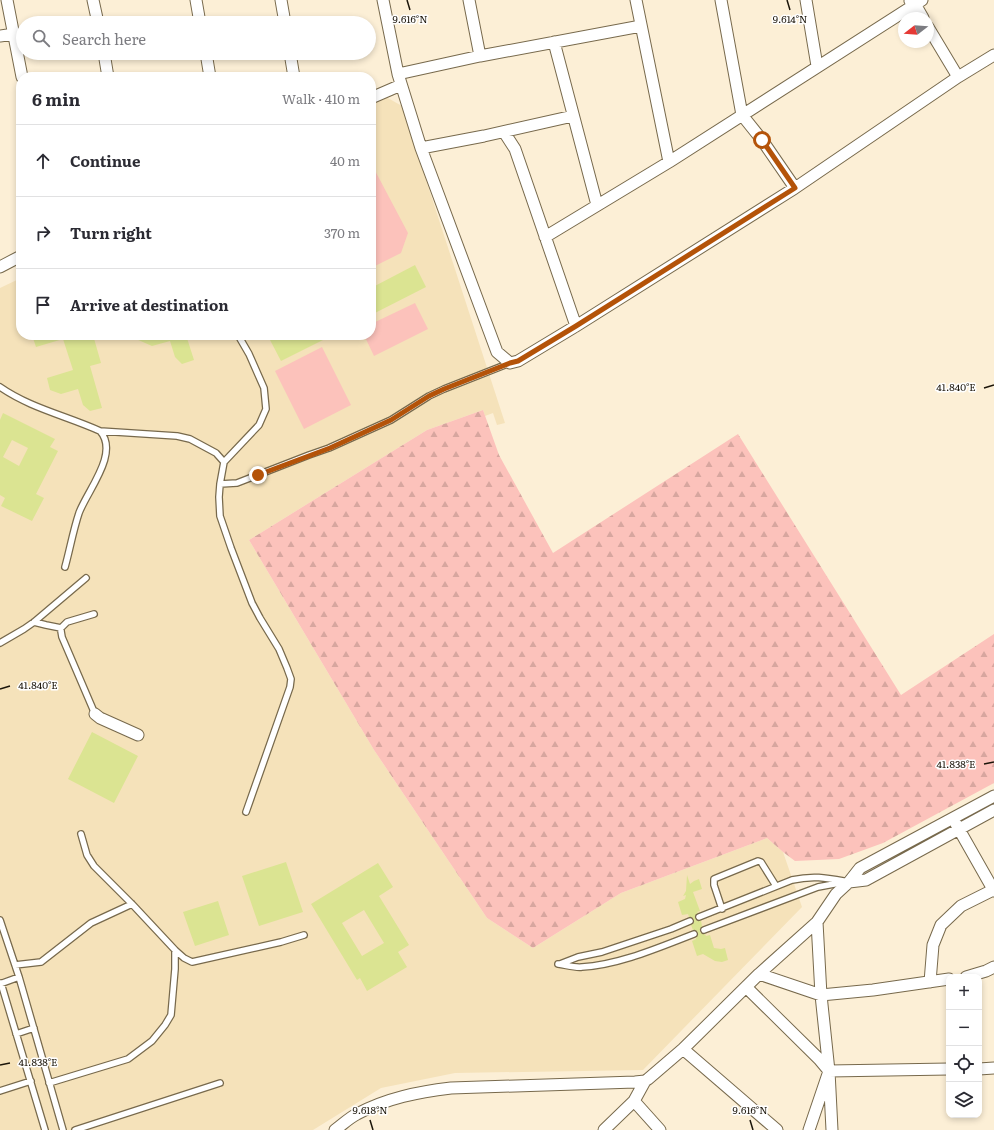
<!DOCTYPE html>
<meta charset="utf-8">
<style>
:root{--surface:#fff;--page:#f2f2f3;--text:#2b2b33;--muted:#7c7c81;--line:#e1e1e2}
body{margin:0;font-family:Literata,serif;background:var(--page);color:var(--text)}
.controls{position:absolute;right:12px;bottom:12px;display:grid;overflow:hidden;border-radius:8px;box-shadow:0 2px 6px #0003}
.controls button{width:36px;height:36px;display:grid;place-items:center;padding:0;border:0;border-bottom:1px solid var(--line);background:var(--surface);color:var(--text);font:20px sans-serif}
.compass{position:absolute;left:898px;top:12px;width:36px;height:36px;border-radius:50%;background:var(--surface);box-shadow:0 2px 6px #0003;rotate:253deg}
.stop{position:absolute;width:12px;height:12px;margin:-9px;border:3px solid #b45309;border-radius:50%;background:#fff}
.stop.end{background:#b45309;border-color:#fff;box-shadow:0 1px 4px #0008}
.list{margin:0;padding:0;list-style:none}
h2{display:flex;justify-content:space-between;align-items:center;height:52px;margin:0;padding:0 16px;font-size:17px}
h2 small{font-size:13px;font-weight:400;color:var(--muted)}
.list li{display:grid;grid-template-columns:26px 1fr auto;gap:12px;align-items:center;box-sizing:border-box;height:72px;padding:0 16px;border-top:1px solid var(--line)}
.list b{display:block;font-size:15px;white-space:nowrap}
.list em{font-size:13px;font-style:normal;color:var(--muted)}
.icon{flex:none;width:22px;height:22px;fill:none;stroke:currentColor;stroke-width:2;stroke-linecap:round;stroke-linejoin:round}
.map{position:relative;flex:none;width:994px;height:1130px;overflow:hidden}
.search{position:absolute;background:var(--surface);box-shadow:0 2px 6px #0003;left:16px;top:16px;width:360px;height:44px;display:flex;align-items:center;gap:10px;box-sizing:border-box;padding:0 14px;border-radius:22px;color:var(--muted);font-size:15px}
.panel{position:absolute;background:var(--surface);box-shadow:0 2px 6px #0003;left:16px;top:72px;width:360px;height:268px;border-radius:16px}
.map>svg:first-child{display:block}
</style>
<div class="map">
<svg width="994" height="1130" viewBox="0 0 994 1130">
<defs>
<pattern id="forest-firs" width="22" height="20" patternUnits="userSpaceOnUse"><rect width="22" height="20" fill="#fcc2bb"/><path d="M5 1l3.5 6h-7zM16 11l3.5 6h-7z" fill="#d7a69f"/></pattern>
</defs>
<rect width="100%" height="100%" fill="#fcefd6"/>
<path fill="#f5e2ba" d="M386,97L402,106L505,423L497,425L493,413L485,416L483,410L427,430L249,540L374,750L487,918L533,948L621,893L767,838L783,852L802,907L643,1070L455,1073L381,1088L313,1130H0V288L21,278V335H371V105Z"/>
<path fill="url(#forest-firs)" d="M483,410L499,455L553,553L738,434L901,695L994,634V783L883,843L839,859L795,861L783,852L767,838L621,893L533,948L487,918L374,750L249,540L427,430Z"/>
<path fill="#fcc2bb" d="M371,163L408,233L401,253L371,268Z
M415,303L428,329L374,356L364,335H371V324Z
M322,347L351,405L304,429L275,371Z"/>
<path fill="#dbe492" fill-rule="evenodd" d="M415,265L426,287L371,315V288Z
M32,335H93L101,363L90,366L102,408L90,411L83,405L78,389L61,394L50,390L47,378L73,370L63,339L36,347Z
M127,335H186L194,360L182,364L175,357L170,341L152,346Z
M279,335H333L281,361L270,340Z
M3,413L55,439L50,447L58,451L36,494L44,498L32,521L1,506L5,498L0,495V420ZM12,440L28,448L19,466L3,457Z
M92,732L138,756L114,803L68,779Z
M286,862L303,912L259,926L242,876Z
M378,863L393,887L379,896L409,945L398,952L407,967L367,991L360,978L357,980L311,904ZM364,910L384,943L362,956L342,923Z
M687,875L690,884L694,881L699,879L702,889L693,892L700,911L697,912L698,913L695,917L697,921H701L702,926L700,929V932L703,934H705L706,936L710,935L714,948L721,949L725,948L728,960L722,962L715,961L703,954L697,956L692,941L696,939V938L698,934L697,931L693,930L691,925L694,923V920L692,917H689L688,914L682,915L678,902L685,899L686,895L683,896L686,891Z
M218,901L229,935L195,946L183,912Z"/>
<g fill="none" stroke-linecap="round" stroke-linejoin="round">
<g stroke="#77694c" stroke-width="8">
<path id="service" d="M0,387C30,408 67,416 100,431C120,453 87,491 79,513C73,531 70,549 65,567
M100,431L177,436L190,439L216,453L224,462L220,484L237,483L309,455L329,448L391,420L429,396L444,389L510,363
M224,462L259,425L266,409L264,388L249,354L238,335
M220,484L219,497L220,516L231,548L252,603L260,618L279,649L287,668L291,679L290,687L246,812
M94,614L67,622L61,628V631L62,637L95,714
M34,622L46,625L61,628
M0,643L24,629L34,622L86,578
M81,834L87,855L94,866L132,904L175,950L184,958L192,962L281,942L304,935
M722,909L714,885V879L758,861L761,862L776,886
M699,917L792,880C814,875 827,878 849,882
M0,920L19,977L63,1130
M704,930L818,887L845,882
M558,964C566,965 575,968 582,967C619,965 660,947 694,934
M560,964L578,957L602,952L671,929L690,921
M15,965L41,962L91,923L132,904
M1,983L45,1130
M0,984L19,977
M16,1034L34,1028
M49,1083L128,1059L152,1041L165,1025L171,1015L175,969V950
M0,1091L31,1081
M75,1130L220,1083"/>
</g>
<g stroke="#77694c" stroke-width="13">
<path id="minor" d="M7,0L22,77
M93,0L98,23
M196,0L200,23
M281,0L285,23
M383,0L398,74L421,148L497,352L510,363L518,361L576,326L795,188L958,77L994,55
M469,0L480,56
M636,0L669,162
M721,0L742,115L762,140L795,188
M806,0L817,66
M910,1L915,4L923,18
M928,27L958,77
M0,36L14,34
M554,42L597,205
M104,53L108,77
M206,53L210,77
M290,53L294,77
M398,74L480,56L641,26
M371,98L401,85
M504,132L515,149L576,326
M421,148L484,136L573,116
M545,237L669,162L922,0
M0,267L21,256
M95,714L100,718L138,735
M956,824L994,891
M849,882L866,880L994,810
M817,922L821,995L829,1071L832,1130
M759,974L821,995L873,990L949,979
M966,977L986,971L994,967
M930,982L933,945L941,925L961,906L993,890
M746,987L819,1059L829,1071L809,1130
M683,1049L777,1130
M979,1069L994,1068
M829,1071L949,1069
M634,1101L660,1130
M335,1130C342,1125 349,1118 357,1114C387,1098 418,1092 451,1088L635,1082L645,1081L648,1079L683,1049L759,974L817,922L836,894L849,882L860,868L994,796
M604,1130L634,1101L645,1081"/>
</g>
<use href="#service" stroke="#fff" stroke-width="5.5"/>
<use href="#minor" stroke="#fff" stroke-width="11"/>
</g>
<g fill="none" stroke-linecap="round" stroke-linejoin="round">
<path stroke="#b45309" stroke-width="5" d="M258,475L330,448L391,420L429,396L444,389L510,363L518,361L576,326L795,188L762,140"/>
</g>
<path fill="none" stroke="#1b150a" stroke-width="1.5" d="M407,0L410,10M787,0L790,10M984,388L994,385M0,689L10,686M984,764L994,762M0,1065L10,1063M370,1120L373,1130M750,1120L753,1130"/>
<g font-size="10" text-anchor="middle" fill="#1b150a" stroke="#fff" stroke-width="3" stroke-linejoin="round" paint-order="stroke">
<text x="410" y="23">9.616°N</text>
<text x="790" y="23">9.614°N</text>
<text x="956" y="391">41.840°E</text>
<text x="38" y="689">41.840°E</text>
<text x="956" y="768">41.838°E</text>
<text x="38" y="1066">41.838°E</text>
<text x="370" y="1114">9.618°N</text>
<text x="750" y="1114">9.616°N</text>
</g>
</svg>
<div class="controls">
<button>+</button>
<button>−</button>
<button><svg class="icon" aria-label="locate" viewBox="0 0 24 24"><circle cx="12" cy="12" r="6"/><path d="M12 2v4M12 18v4M2 12h4M18 12h4"/></svg></button>
<button><svg class="icon" aria-label="layers" viewBox="0 0 24 24"><path d="M12 4l9 5-9 5-9-5zM3 14l9 5 9-5"/></svg></button>
</div>
<svg class="compass" viewBox="-18 -18 36 36"><path d="M0-13l5 13h-10z" fill="#e53935"/><path d="M0 13l5-13h-10z" fill="#7c7c81"/></svg>
<div class="stop" style="left:762px;top:140px"></div>
<div class="stop end" style="left:258px;top:475px"></div>
<div class="search"><svg class="icon" aria-label="search" viewBox="0 0 24 24"><circle cx="10" cy="10" r="6"/><path d="M15 15l6 6"/></svg>Search here</div>
<section class="panel">
<h2>6 min<small>Walk · 410 m</small></h2>
<ul class="list">
<li><svg class="icon" aria-label="ahead" viewBox="0 0 24 24"><path d="M12 20V5M6 11l6-6 6 6"/></svg><div><b>Continue</b></div><em>40 m</em></li>
<li><svg class="icon" aria-label="right" viewBox="0 0 24 24"><path d="M7 20v-9h11M14 6l5 5-5 5"/></svg><div><b>Turn right</b></div><em>370 m</em></li>
<li><svg class="icon" aria-label="arrive" viewBox="0 0 24 24"><path d="M6 21V4h12l-3 4 3 4H6"/></svg><div><b>Arrive at destination</b></div></li>
</ul>
</section>
</div>
